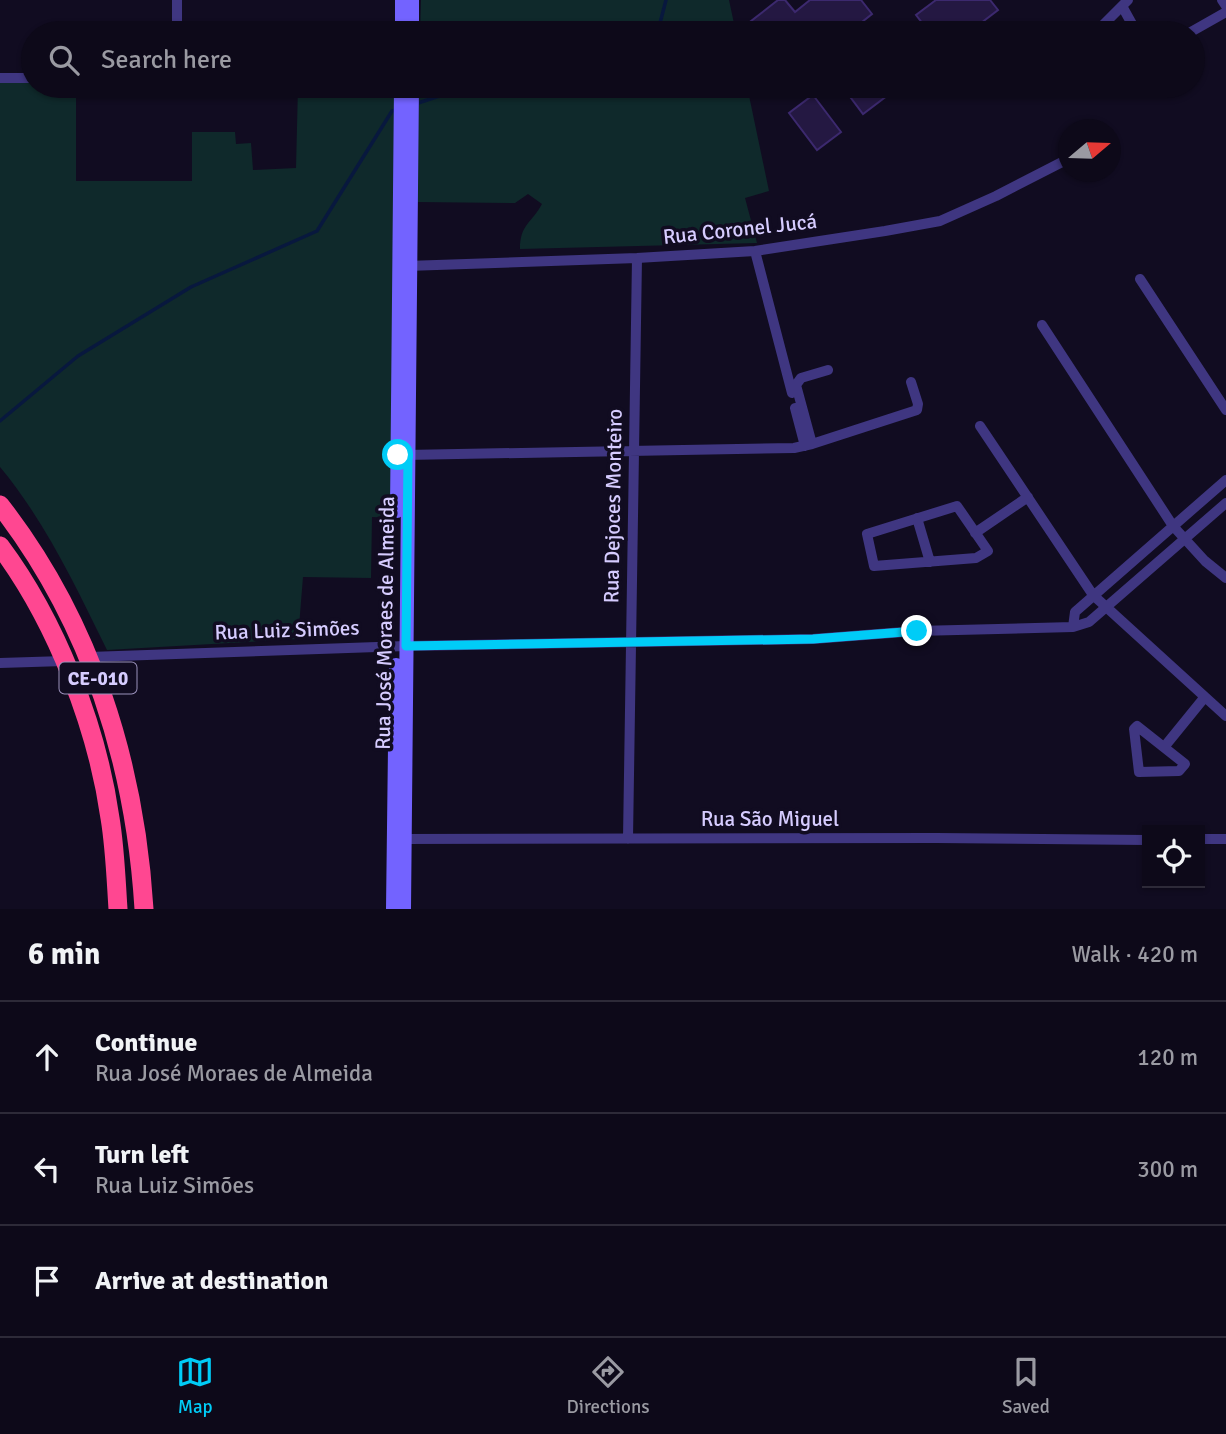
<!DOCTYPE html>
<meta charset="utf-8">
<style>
:root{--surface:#0d0919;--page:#1b1726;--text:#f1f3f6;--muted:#9a9aa2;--line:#2d2a38;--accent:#00ccf7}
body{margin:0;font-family:Signika,sans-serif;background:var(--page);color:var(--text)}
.controls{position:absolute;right:21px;bottom:21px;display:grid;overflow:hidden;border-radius:0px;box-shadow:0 2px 5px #0004}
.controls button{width:63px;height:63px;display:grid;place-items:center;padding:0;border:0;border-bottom:2px solid var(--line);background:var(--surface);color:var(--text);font:35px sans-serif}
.compass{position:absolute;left:1058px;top:119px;width:63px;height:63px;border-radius:50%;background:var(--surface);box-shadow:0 2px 5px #0004;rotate:71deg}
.stop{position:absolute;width:21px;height:21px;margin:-16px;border:5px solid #00ccf7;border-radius:50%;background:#fff}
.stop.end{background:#00ccf7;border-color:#fff;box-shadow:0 2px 7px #0008}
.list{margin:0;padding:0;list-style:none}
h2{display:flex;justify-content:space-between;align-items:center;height:91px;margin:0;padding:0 28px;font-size:30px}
h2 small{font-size:23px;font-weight:400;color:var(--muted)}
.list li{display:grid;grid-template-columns:46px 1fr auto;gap:21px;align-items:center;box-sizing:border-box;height:112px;padding:0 28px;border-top:2px solid var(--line)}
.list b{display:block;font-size:26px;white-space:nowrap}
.list p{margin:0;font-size:23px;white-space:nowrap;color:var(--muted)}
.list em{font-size:23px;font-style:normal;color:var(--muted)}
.icon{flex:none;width:38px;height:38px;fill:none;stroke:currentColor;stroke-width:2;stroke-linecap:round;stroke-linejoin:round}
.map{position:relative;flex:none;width:1226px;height:909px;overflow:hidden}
.search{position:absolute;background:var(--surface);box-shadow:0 2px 5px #0004;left:21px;right:21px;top:21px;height:77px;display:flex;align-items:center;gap:18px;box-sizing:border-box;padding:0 24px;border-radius:38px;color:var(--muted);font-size:26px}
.sheet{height:427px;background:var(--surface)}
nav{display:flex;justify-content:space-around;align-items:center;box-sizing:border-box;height:98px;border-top:2px solid var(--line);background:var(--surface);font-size:19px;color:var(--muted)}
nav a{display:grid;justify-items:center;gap:4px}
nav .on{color:var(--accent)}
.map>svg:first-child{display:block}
</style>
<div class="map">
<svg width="1226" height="909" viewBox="0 0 1226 909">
<rect width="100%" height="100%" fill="#110c21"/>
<path fill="#0f292b" d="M421,0H729L736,33H420Z
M0,82H33V86H76V181H192V132H235L236,144L251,143L253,170L296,168L298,86H399L392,518L372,517L371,578L303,577L298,639L107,650C76,587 45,521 0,467Z
M419,86H747L769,191L745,198L757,243L520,249C520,224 532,223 542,204L528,194L515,203L416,202Z"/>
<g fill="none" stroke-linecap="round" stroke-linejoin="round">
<path stroke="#08183e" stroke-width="3.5" d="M650,33L659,27L666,0
M418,103L470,86
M0,421L78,356L191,287L317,231L392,111L396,110"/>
</g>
<path fill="#241842" stroke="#3c296e" stroke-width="2" d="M778,0H785L795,12L810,0H861L872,14L848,33H763L759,28L753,33L746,25Z
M936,0H990L998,10L968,33H930L916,15Z
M842,86H900L863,114Z
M813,95L841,132L817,150L789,113Z"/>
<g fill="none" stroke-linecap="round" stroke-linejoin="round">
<path stroke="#3f3681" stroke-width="10" d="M1222,0L1226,6
M1122,6L1137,33
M177,33V0
M1095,33L1128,0
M1189,33L1226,12
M0,78H33
M755,251L792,393
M407,266L637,258L755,251L885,231L940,221L996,196L1068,159
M1140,279L1226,410
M1042,325L1173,526L1205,561L1226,578
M828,370L801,378L796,385L812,444L917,410L918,404L911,382
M795,408L805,446
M980,426L1093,595L1226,716
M405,455L794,448L812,444
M957,506L988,551L976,558L874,566L867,534Z
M917,518L930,562
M975,533L1028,497
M1073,627L1075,612L1226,480
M89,657L406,646L813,639L917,631L1073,627L1089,622L1226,503
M0,663L64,661
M1137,726L1185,764L1179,771L1139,772L1134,729Z
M1165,746L1204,698
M401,839L936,838L1147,840
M628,839L637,258
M1200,839H1226"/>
<path stroke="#7363ff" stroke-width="14" d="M402,33V0
M412,33V0
M397,511L401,86
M393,909L396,665
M404,909L412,86"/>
<path stroke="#ff4791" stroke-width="19" d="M0,505C91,622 135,763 144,909
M0,546C56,621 97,726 110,818C115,848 116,879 118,909"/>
</g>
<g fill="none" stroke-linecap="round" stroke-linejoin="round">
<path stroke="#00ccf7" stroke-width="9" d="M398,455H408L406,646L813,639L917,631"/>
</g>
<g text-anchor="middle" stroke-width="7" stroke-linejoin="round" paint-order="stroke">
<rect fill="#110c21" stroke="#9b92bc" stroke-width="2" x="59.5" y="662.5" width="77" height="31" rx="5"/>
<g font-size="19" font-weight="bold" fill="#d6ccff">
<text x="98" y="685">CE-010</text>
</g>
<g font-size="21" fill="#d6ccff" stroke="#110c21">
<text transform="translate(740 229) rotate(-6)" y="7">Rua Coronel Jucá</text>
<text transform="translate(613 506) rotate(-89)" y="7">Rua Dejoces Monteiro</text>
<text transform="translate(385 623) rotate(-89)" y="7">Rua José Moraes de Almeida</text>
<text transform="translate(287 630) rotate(-2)" y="7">Rua Luiz Simões</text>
<text x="770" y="826">Rua São Miguel</text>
</g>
</g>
</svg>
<div class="controls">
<button><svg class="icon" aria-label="locate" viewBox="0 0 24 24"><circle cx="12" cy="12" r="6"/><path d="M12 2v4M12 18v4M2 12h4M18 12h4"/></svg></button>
</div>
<svg class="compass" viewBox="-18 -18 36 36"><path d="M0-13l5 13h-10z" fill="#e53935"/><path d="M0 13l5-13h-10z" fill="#9a9aa2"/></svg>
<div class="stop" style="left:398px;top:455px"></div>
<div class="stop end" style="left:917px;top:631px"></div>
<div class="search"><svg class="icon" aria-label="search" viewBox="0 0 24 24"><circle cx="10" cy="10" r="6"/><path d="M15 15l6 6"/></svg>Search here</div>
</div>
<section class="sheet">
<h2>6 min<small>Walk · 420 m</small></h2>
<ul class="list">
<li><svg class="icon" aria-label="ahead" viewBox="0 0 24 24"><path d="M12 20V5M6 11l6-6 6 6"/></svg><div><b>Continue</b><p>Rua José Moraes de Almeida</p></div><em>120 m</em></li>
<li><svg class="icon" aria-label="left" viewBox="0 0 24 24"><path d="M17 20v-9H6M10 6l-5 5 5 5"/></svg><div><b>Turn left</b><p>Rua Luiz Simões</p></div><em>300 m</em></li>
<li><svg class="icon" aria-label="arrive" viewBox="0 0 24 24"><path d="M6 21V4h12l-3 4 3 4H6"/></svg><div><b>Arrive at destination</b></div></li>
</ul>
</section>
<nav>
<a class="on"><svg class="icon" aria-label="map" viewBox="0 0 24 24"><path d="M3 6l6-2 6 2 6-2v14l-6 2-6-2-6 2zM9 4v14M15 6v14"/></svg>Map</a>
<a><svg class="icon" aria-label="directions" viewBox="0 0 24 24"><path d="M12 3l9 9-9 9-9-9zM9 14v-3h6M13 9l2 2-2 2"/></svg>Directions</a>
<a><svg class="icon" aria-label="saved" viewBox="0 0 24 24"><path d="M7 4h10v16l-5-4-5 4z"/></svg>Saved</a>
</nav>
